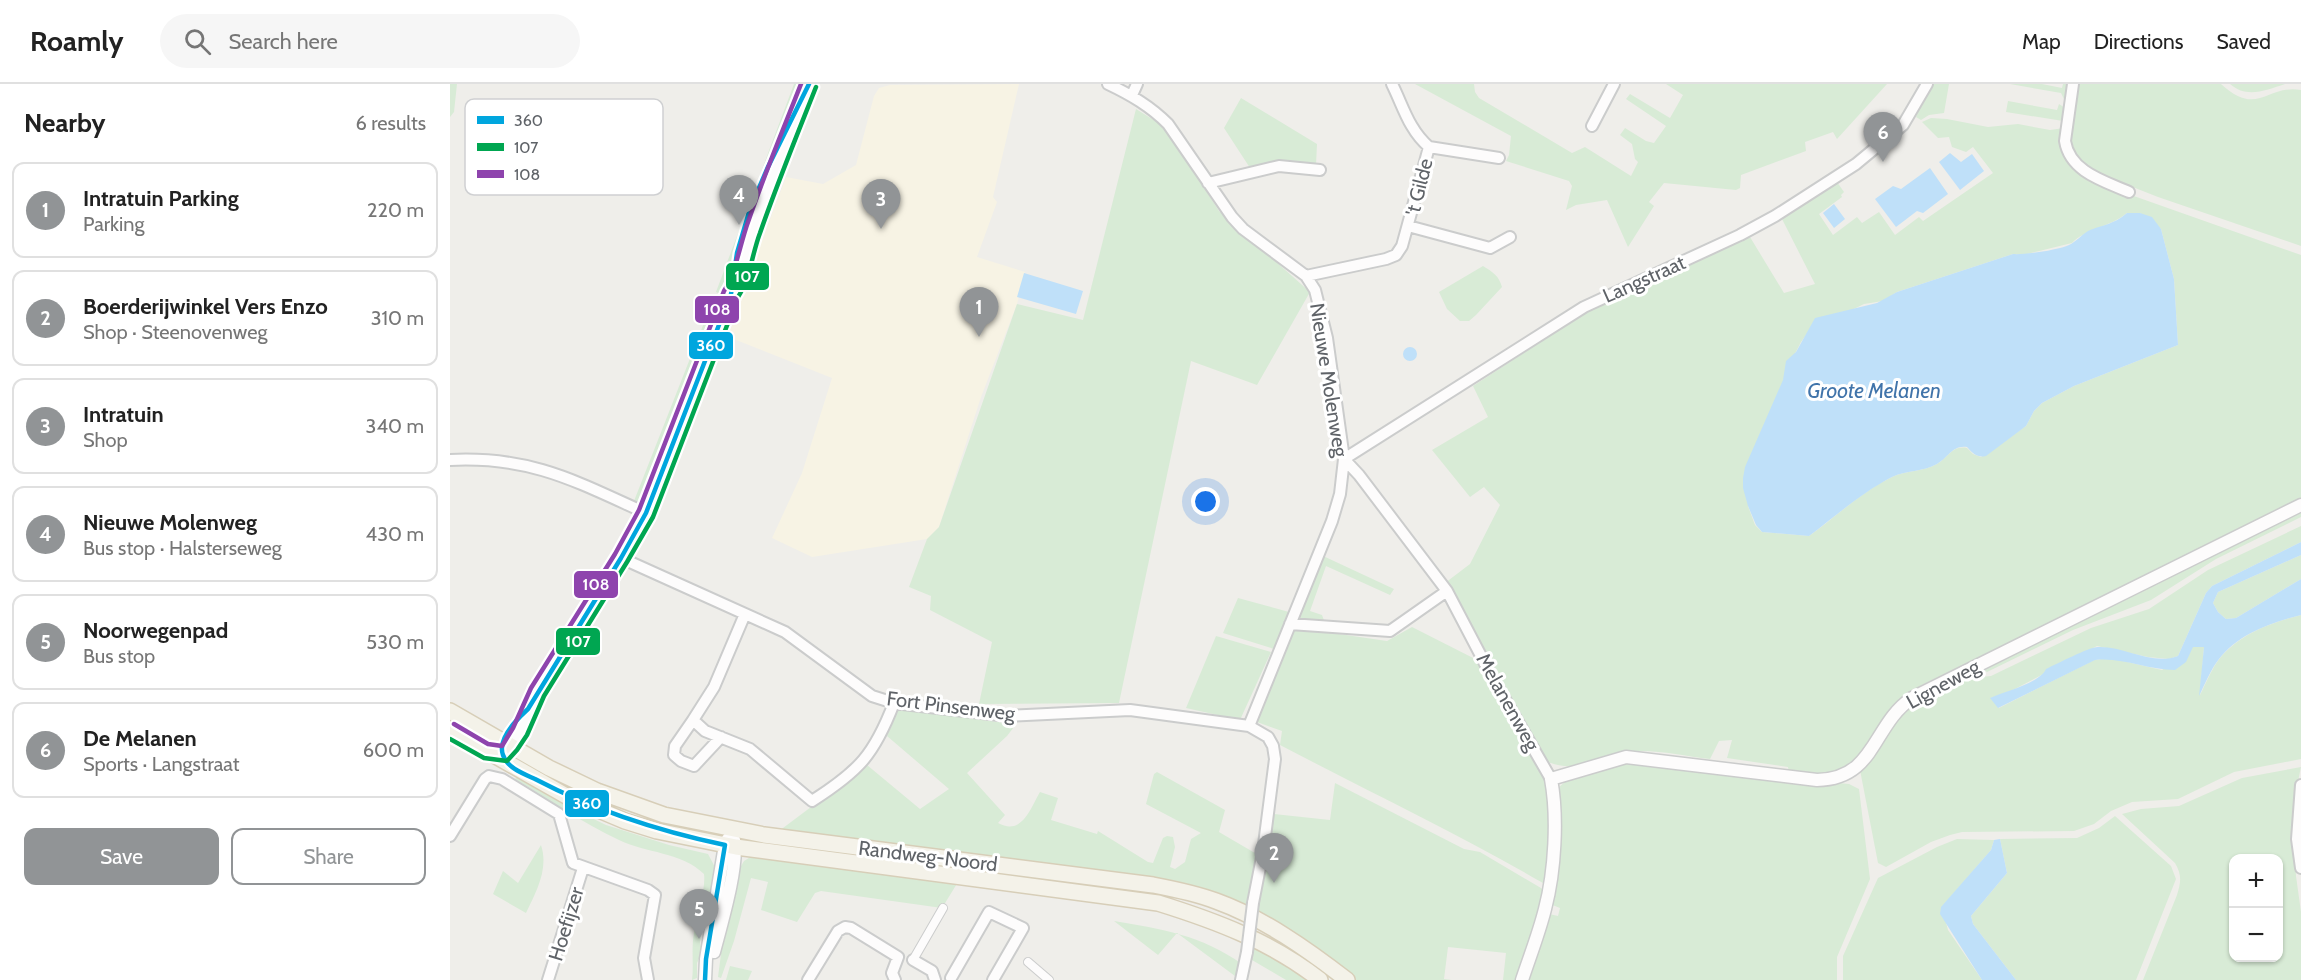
<!DOCTYPE html>
<meta charset="utf-8">
<style>
:root{--surface:#fff;--page:#f6f6f6;--text:#222;--muted:#767676;--line:#e0e0e0;--accent:#919496}
body{margin:0;font-family:Cabin,sans-serif;background:var(--page);color:var(--text)}
.controls{position:absolute;right:18px;bottom:18px;display:grid;overflow:hidden;border-radius:12px;box-shadow:0 2px 4px #0004}
.controls button{width:54px;height:54px;display:grid;place-items:center;padding:0;border:0;border-bottom:2px solid var(--line);background:var(--surface);color:var(--text);font:30px sans-serif}
.you{position:absolute;left:756px;top:418px;width:21px;height:21px;margin:-15px;border:4px solid #fff;border-radius:50%;background:#1a73e8;box-shadow:0 0 0 9px #1a73e833}
.badge{display:grid;place-items:center;width:39px;height:39px;border-radius:50%;background:var(--accent);color:#fff;font-size:20px;font-weight:700}
.pin{position:absolute;translate:-50% -50px;filter:drop-shadow(0 2px 3px #0008)}
.pin::after{content:'';position:absolute;top:32px;width:21px;height:18px;background:inherit;clip-path:polygon(0 0,100% 0,50% 100%)}
.list{margin:0;padding:0;list-style:none}
h2{display:flex;justify-content:space-between;align-items:center;height:78px;margin:0;padding:0 24px;font-size:26px}
h2 small{font-size:20px;font-weight:400;color:var(--muted)}
.list li{display:grid;grid-template-columns:39px 1fr auto;gap:18px;align-items:center;box-sizing:border-box;height:96px;margin:0 12px 12px;padding:0 12px;border:2px solid var(--line);border-radius:12px}
.list b{display:block;font-size:22px;white-space:nowrap}
.list p{margin:0;font-size:20px;white-space:nowrap;color:var(--muted)}
.list em{font-size:20px;font-style:normal;color:var(--muted)}
.actions{display:flex;gap:12px;padding:18px 24px}
.actions a{flex:1;padding:14px 0;border:2px solid var(--accent);border-radius:12px;text-align:center;font-size:21px;color:var(--accent)}
.actions .main{background:var(--accent);color:#fff}
.icon{flex:none;width:33px;height:33px;fill:none;stroke:currentColor;stroke-width:2;stroke-linecap:round;stroke-linejoin:round}
.map{position:relative;flex:none;width:1851px;height:896px;overflow:hidden}
header{display:flex;align-items:center;gap:36px;box-sizing:border-box;height:84px;padding:0 30px;background:var(--surface);border-bottom:2px solid var(--line)}
header strong{font-size:28px}
nav{display:flex;gap:33px;margin-inline-start:auto;font-size:21px}
.search{width:420px;height:54px;background:var(--page);display:flex;align-items:center;gap:15px;box-sizing:border-box;padding:0 21px;border-radius:33px;color:var(--muted);font-size:22px}
main{display:flex}
aside{flex:1;background:var(--surface)}
.map>svg:first-child{display:block}
</style>
<header>
<strong>Roamly</strong>
<div class="search"><svg class="icon" aria-label="search" viewBox="0 0 24 24"><circle cx="10" cy="10" r="6"/><path d="M15 15l6 6"/></svg>Search here</div>
<nav><a>Map</a><a>Directions</a><a>Saved</a></nav>
</header>
<main>
<aside>
<h2>Nearby<small>6 results</small></h2>
<ul class="list">
<li><span class="badge">1</span><div><b>Intratuin Parking</b><p>Parking</p></div><em>220 m</em></li>
<li><span class="badge">2</span><div><b>Boerderijwinkel Vers Enzo</b><p>Shop · Steenovenweg</p></div><em>310 m</em></li>
<li><span class="badge">3</span><div><b>Intratuin</b><p>Shop</p></div><em>340 m</em></li>
<li><span class="badge">4</span><div><b>Nieuwe Molenweg</b><p>Bus stop · Halsterseweg</p></div><em>430 m</em></li>
<li><span class="badge">5</span><div><b>Noorwegenpad</b><p>Bus stop</p></div><em>530 m</em></li>
<li><span class="badge">6</span><div><b>De Melanen</b><p>Sports · Langstraat</p></div><em>600 m</em></li>
</ul>
<div class="actions"><a class="main">Save</a><a>Share</a></div>
</aside>
<div class="map">
<svg width="1851" height="896" viewBox="0 0 1851 896">
<rect width="100%" height="100%" fill="#efeeea"/>
<path fill="#f7f3e4" d="M569,0L543,113L547,118L527,173L575,188L567,220L531,313L489,443L477,455L362,473L322,454L352,389L382,294L276,252L336,93L373,100L406,81L424,12L429,4L440,1Z"/>
<path fill="#d8ebd6" fill-rule="evenodd" d="M0,0H7L4,28L0,33Z
M344,0H354L275,212L266,208Z
M965,0H1024L1025,8L1029,14L1122,69L1135,63L1181,92L1188,78L1185,75L1182,60L1170,51L1175,44L1196,57L1204,59L1216,42L1176,15L1180,10L1220,34L1233,11L1216,0H1437L1387,55L1383,48L1355,58L1356,67L1291,91L1290,104L1286,106L1214,99L1199,118L1204,122L1178,163L1157,116L1126,121L1116,126L1122,102L1119,97L1056,77L1059,71L1061,52Z
M1481,0H1499L1494,29L1479,31L1471,36L1466,33Z
M1560,0H1592L1612,4L1613,0H1619L1616,14L1614,15L1611,9Z
M1629,0H1771C1808,34 1816,0 1851,6V162L1708,113L1637,85L1623,69L1622,60V43Z
M1780,0H1835C1816,6 1797,15 1780,0Z
M791,14L867,60L866,81L802,87L774,44Z
M1558,17L1607,26L1609,20L1615,24L1613,37L1556,28Z
M686,25L715,43L769,127L860,208L807,301L741,277L669,619L529,620L542,558L480,526L481,512L459,503L477,455L489,443L567,220L633,236Z
M1481,34L1497,35L1538,43L1568,40L1600,46L1614,44C1622,75 1617,84 1647,99L1851,171V415L1474,600C1463,607 1450,613 1441,624C1421,647 1414,683 1381,692C1369,695 1352,691 1339,690L1338,683L1277,674L1282,656L1269,657L1260,675C1235,672 1210,666 1186,667C1150,668 1131,693 1096,677L995,499L1020,480L1050,421L1034,403L1020,413L982,366L1038,333L1023,302L1144,223L1300,153L1334,209L1365,200L1332,135L1387,98L1394,108L1391,111L1392,113L1369,130L1383,151L1407,133L1412,139L1429,128L1445,151L1469,133L1473,137L1543,89L1523,63L1516,68L1502,63L1499,53L1488,54L1472,38ZM1677,129H1690L1711,145L1724,195L1728,261L1624,302L1592,319L1584,327L1576,342L1531,373L1523,370L1517,364C1502,361 1498,374 1487,380C1473,388 1456,386 1442,393C1411,408 1387,432 1359,452L1312,448L1305,441L1298,422L1336,287L1351,258L1359,247L1414,220L1433,217L1447,208L1563,170L1573,171L1622,159C1635,145 1660,143 1677,129Z
M1033,182C1043,188 1049,192 1052,203L1026,231L1019,237H1010L997,225L989,208Z
M263,216L271,220L196,412L190,418L184,417Z
M1851,425V433L1766,475L1701,516L1623,546L1537,588L1531,584Z
M1851,442V458L1762,502L1756,509L1728,572L1719,575L1698,573L1647,562L1563,606L1541,614L1549,624L1644,576L1660,574L1712,586L1742,563H1754L1750,611C1756,599 1762,584 1770,574C1790,550 1822,538 1851,531V675L1784,688L1728,715L1682,718L1661,727L1644,740L1624,747L1512,748L1500,751L1481,758L1436,783L1428,779L1410,686L1453,624L1522,589L1531,593L1541,592L1641,544L1699,525L1758,486Z
M871,471L944,505L940,511L876,482L860,527L872,531L875,539L846,534Z
M1851,471V495L1786,534L1776,535L1768,528L1763,519L1768,508Z
M788,514L839,528L824,565L773,549Z
M841,543L937,557L962,543L1033,579L1100,701V759L1097,798L1093,799C1008,750 918,707 830,661L832,647L807,638Z
M766,552L821,568L790,636L736,624Z
M449,625L556,639H567L557,652L517,689L555,731L548,739C572,752 580,725 590,708L608,714L601,736L647,750L648,747L698,778L703,779L713,754L717,752L723,753L725,763L720,783L725,785L735,778L741,755L751,749L696,720L704,690L707,688L775,726L769,748L810,772L798,826L757,809L329,747L417,681L470,725L499,705L437,652Z
M1177,678L1399,700L1409,705L1420,795L1387,873V896H1078L1099,830L1108,832L1110,824L1100,820L1108,704L1117,696Z
M1851,683L1847,702L1844,749L1846,792L1851,828V896H1693L1727,811C1731,798 1732,791 1725,779L1672,730L1691,725L1729,722L1792,694ZM1784,774H1828V874H1784Z
M67,693L119,723L156,741L219,761L258,770L266,785L260,823L254,834L250,858L252,868L247,879V894L242,896C244,881 241,865 244,849C247,833 256,804 254,790C232,768 195,769 169,756C132,739 99,715 65,695Z
M885,699L1014,765L1030,768L1091,804L1095,808L1067,896H1053L1056,869L998,863L994,895L1002,896H906L807,830L809,807L818,778L824,730L880,736Z
M1665,732L1721,782L1726,795L1686,896H1566L1523,840L1521,832L1557,789L1550,755L1627,754L1649,744Z
M1507,755L1544,756L1541,766L1492,823L1498,846L1532,896H1393V872L1428,794L1487,763Z
M91,761C99,785 86,808 76,829L43,810L53,787L68,799Z
M302,772L508,798L492,824L371,807L365,809L347,838L311,826L318,798L301,794L284,857L271,894L268,893L273,855L287,789L294,777Z
M664,837C712,845 751,851 792,880L789,895L727,849L708,871Z
M803,858L860,896H836L802,876Z
M280,882L302,887L298,896H276Z"/>
<path fill="#bfe0f9" d="M1500,69L1511,78L1522,70L1534,87L1510,106L1489,78Z
M1480,84L1498,110L1473,129L1467,127L1446,143L1425,115L1443,102L1451,105Z
M1384,120L1395,135L1384,144L1373,129Z
M1677,129H1690L1702,133L1711,145L1724,195L1728,261L1624,302L1592,319L1584,327L1576,342L1536,372C1528,374 1523,370 1517,363C1502,361 1498,374 1487,380C1473,388 1456,386 1442,393C1411,409 1386,432 1359,452L1312,448L1306,441L1298,422L1293,404V394L1295,383L1333,296L1336,277L1346,268L1365,234L1427,219L1447,208L1563,170C1575,171 1608,166 1619,161C1626,158 1631,151 1638,147C1654,140 1663,141 1677,129Z
M574,189L633,207L626,230L567,213Z
M953 270a7 7 0 1 1 14 0a7 7 0 1 1-14 0Z
M1851,458V471L1768,508L1763,519L1768,528L1776,535L1786,534L1851,495V531C1822,538 1788,550 1769,575C1761,585 1755,600 1749,612L1754,563H1743L1736,578L1725,586C1698,586 1672,573 1645,576L1548,624L1540,614C1555,607 1590,599 1596,585C1607,580 1639,563 1648,563C1675,562 1702,582 1728,572L1756,509L1762,502Z
M1550,755L1557,789L1521,832L1523,840L1566,896H1532L1490,830L1491,823L1541,766L1544,756Z"/>
<g fill="none" stroke-linecap="round" stroke-linejoin="round">
<g stroke="#cbcccc" stroke-width="10">
<path id="pedestrian" d="M463,876L493,824
M578,878L599,896"/>
</g>
<g stroke="#cbcccc" stroke-width="14">
<path id="minor" d="M658,0C681,11 700,22 718,40L782,133L793,145L856,192L865,206L877,254L894,375L890,410L882,437L799,642
M942,0C953,22 959,46 979,63
M1623,0L1615,57C1620,88 1654,97 1679,108
M682,11L687,0
M1142,42L1164,0
M758,99L829,82L870,86
M958,142L1040,164L1060,153
M856,192L936,175L946,171L952,162L979,63L1049,74
M894,375L1134,223L1290,151L1325,132L1406,80L1453,41L1477,0
M894,375L909,391L997,507L1041,591L1101,695
M0,376C81,372 125,397 196,429
M171,474L335,548L422,612L444,619L558,632L680,626L799,642L818,653L823,662L825,675L813,768L803,819
M295,530L264,603L243,636L255,647L300,665L362,717C409,687 424,671 444,619
M840,540L940,547L997,507
M243,636L225,662L224,671L231,677L244,682L271,653
M1851,701L1847,755L1851,784
M0,752L35,695L39,692L52,695L109,730L123,779L198,806L205,811L194,874L198,896
M463,876L482,887L485,896
M501,894L539,828L573,844L543,896
M98,896L133,784
M358,896L388,847L395,843L401,844L448,873L442,889L445,896
M791,896L797,868"/>
</g>
<g stroke="#cbcccc" stroke-width="15">
<path id="tertiary" d="M264,868C271,841 289,781 284,756
M255,896L256,875L275,761L278,755
M1072,896C1080,872 1089,849 1095,825C1105,787 1108,733 1101,695L1176,673L1367,696C1426,695 1422,641 1462,614L1851,421"/>
</g>
<g stroke="#cacacb" stroke-width="16">
<path id="secondary" d="M39,668L55,670C73,649 75,632 87,608L171,474L196,429L281,210L287,201L295,168L311,123L359,0"/>
</g>
<g stroke="#d7ceb8" stroke-width="18">
<path id="primary" d="M0,627L99,684L147,707L214,731L314,751L703,801C724,805 745,809 766,817C813,834 857,865 897,896
M0,646L118,713L175,737L207,747L286,763L708,819C766,837 822,858 870,896"/>
</g>
<use href="#pedestrian" stroke="#fdfcfc" stroke-width="8"/>
<use href="#minor" stroke="#fdfcfc" stroke-width="10"/>
<use href="#tertiary" stroke="#fdfcfc" stroke-width="12"/>
<use href="#secondary" stroke="#fdfcfc" stroke-width="14"/>
<use href="#primary" stroke="#f4f2e9" stroke-width="15"/>
<g stroke="#cbcccc" stroke-width="14" stroke-linecap="butt">
<path id="minor-bridge" d="M797,868L803,819"/>
</g>
<use href="#minor-bridge" stroke="#fdfcfc" stroke-width="10"/>
<g stroke="#fff" stroke-width="9">
<path id="bus-1" d="M255,896L256,875L275,761C208,747 146,727 85,695C74,690 57,684 53,671C47,655 67,635 78,625L171,474L196,429L281,210L287,169L300,125L318,83L359,0"/>
</g>
<g stroke="#fff" stroke-width="9">
<path id="bus-2" d="M0,655L34,674L57,677L67,666L77,651L94,612L177,478L203,433L288,213C300,195 302,170 310,149C327,100 347,51 366,3"/>
</g>
<g stroke="#fff" stroke-width="9">
<path id="bus-3" d="M4,640L38,660L52,662L63,644L81,604L165,470L189,426L274,207C286,188 290,160 298,138C314,91 333,46 351,0"/>
</g>
<use href="#bus-1" stroke="#00a6de" stroke-width="4.5"/>
<use href="#bus-2" stroke="#00a651" stroke-width="4.5"/>
<use href="#bus-3" stroke="#8e44ad" stroke-width="4.5"/>
</g>
<g text-anchor="middle" stroke-width="6" stroke-linejoin="round" paint-order="stroke">
<g font-size="20" fill="#5f6368" stroke="#fff">
<text transform="translate(969 103) rotate(-76)" y="7">'t Gilde</text>
<text transform="translate(1194 195) rotate(-24)" y="7">Langstraat</text>
<text transform="translate(879 296) rotate(81)" y="7">Nieuwe Molenweg</text>
<text transform="translate(1493 600) rotate(-29)" y="7">Ligneweg</text>
<text transform="translate(1058 618) rotate(61)" y="7">Melanenweg</text>
<text transform="translate(501 622) rotate(7)" y="7">Fort Pinsenweg</text>
<text transform="translate(478 772) rotate(7)" y="7">Randweg-Noord</text>
<text transform="translate(116 840) rotate(-73)" y="7">Hoefijzer</text>
</g>
<g font-size="21" font-style="italic" fill="#4174aa" stroke="#fff">
<text x="1424" y="314">Groote Melanen</text>
</g>
</g>
<rect x="15" y="15" width="198" height="96" rx="9" fill="#fff" stroke="#cfd0d2" stroke-width="1.5"/>
<rect x="27" y="32" width="27" height="8" fill="#00a6de"/>
<rect x="27" y="59" width="27" height="8" fill="#00a651"/>
<rect x="27" y="86" width="27" height="8" fill="#8e44ad"/>
<g font-size="16" fill="#5f6368">
<text x="64" y="42">360</text>
<text x="64" y="69">107</text>
<text x="64" y="96">108</text>
</g>
<g stroke="#fff" stroke-width="2">
<rect x="275" y="178" width="45" height="29" rx="6" fill="#00a651"/>
<rect x="244" y="211" width="46" height="29" rx="6" fill="#8e44ad"/>
<rect x="238" y="247" width="46" height="29" rx="6" fill="#00a6de"/>
<rect x="123" y="486" width="46" height="29" rx="6" fill="#8e44ad"/>
<rect x="105" y="543" width="46" height="29" rx="6" fill="#00a651"/>
<rect x="114" y="705" width="46" height="29" rx="6" fill="#00a6de"/>
</g>
<g font-size="16" text-anchor="middle" font-weight="bold" fill="#fff">
<text x="297" y="198">107</text>
<text x="267" y="231">108</text>
<text x="261" y="267">360</text>
<text x="146" y="506">108</text>
<text x="128" y="563">107</text>
<text x="137" y="725">360</text>
</g>
</svg>
<div class="controls">
<button>+</button>
<button>−</button>
</div>
<div class="you"></div>
<div class="pin badge" style="left:529px;top:253px">1</div>
<div class="pin badge" style="left:824px;top:799px">2</div>
<div class="pin badge" style="left:431px;top:145px">3</div>
<div class="pin badge" style="left:289px;top:141px">4</div>
<div class="pin badge" style="left:249px;top:855px">5</div>
<div class="pin badge" style="left:1433px;top:78px">6</div>
</div>
</main>
